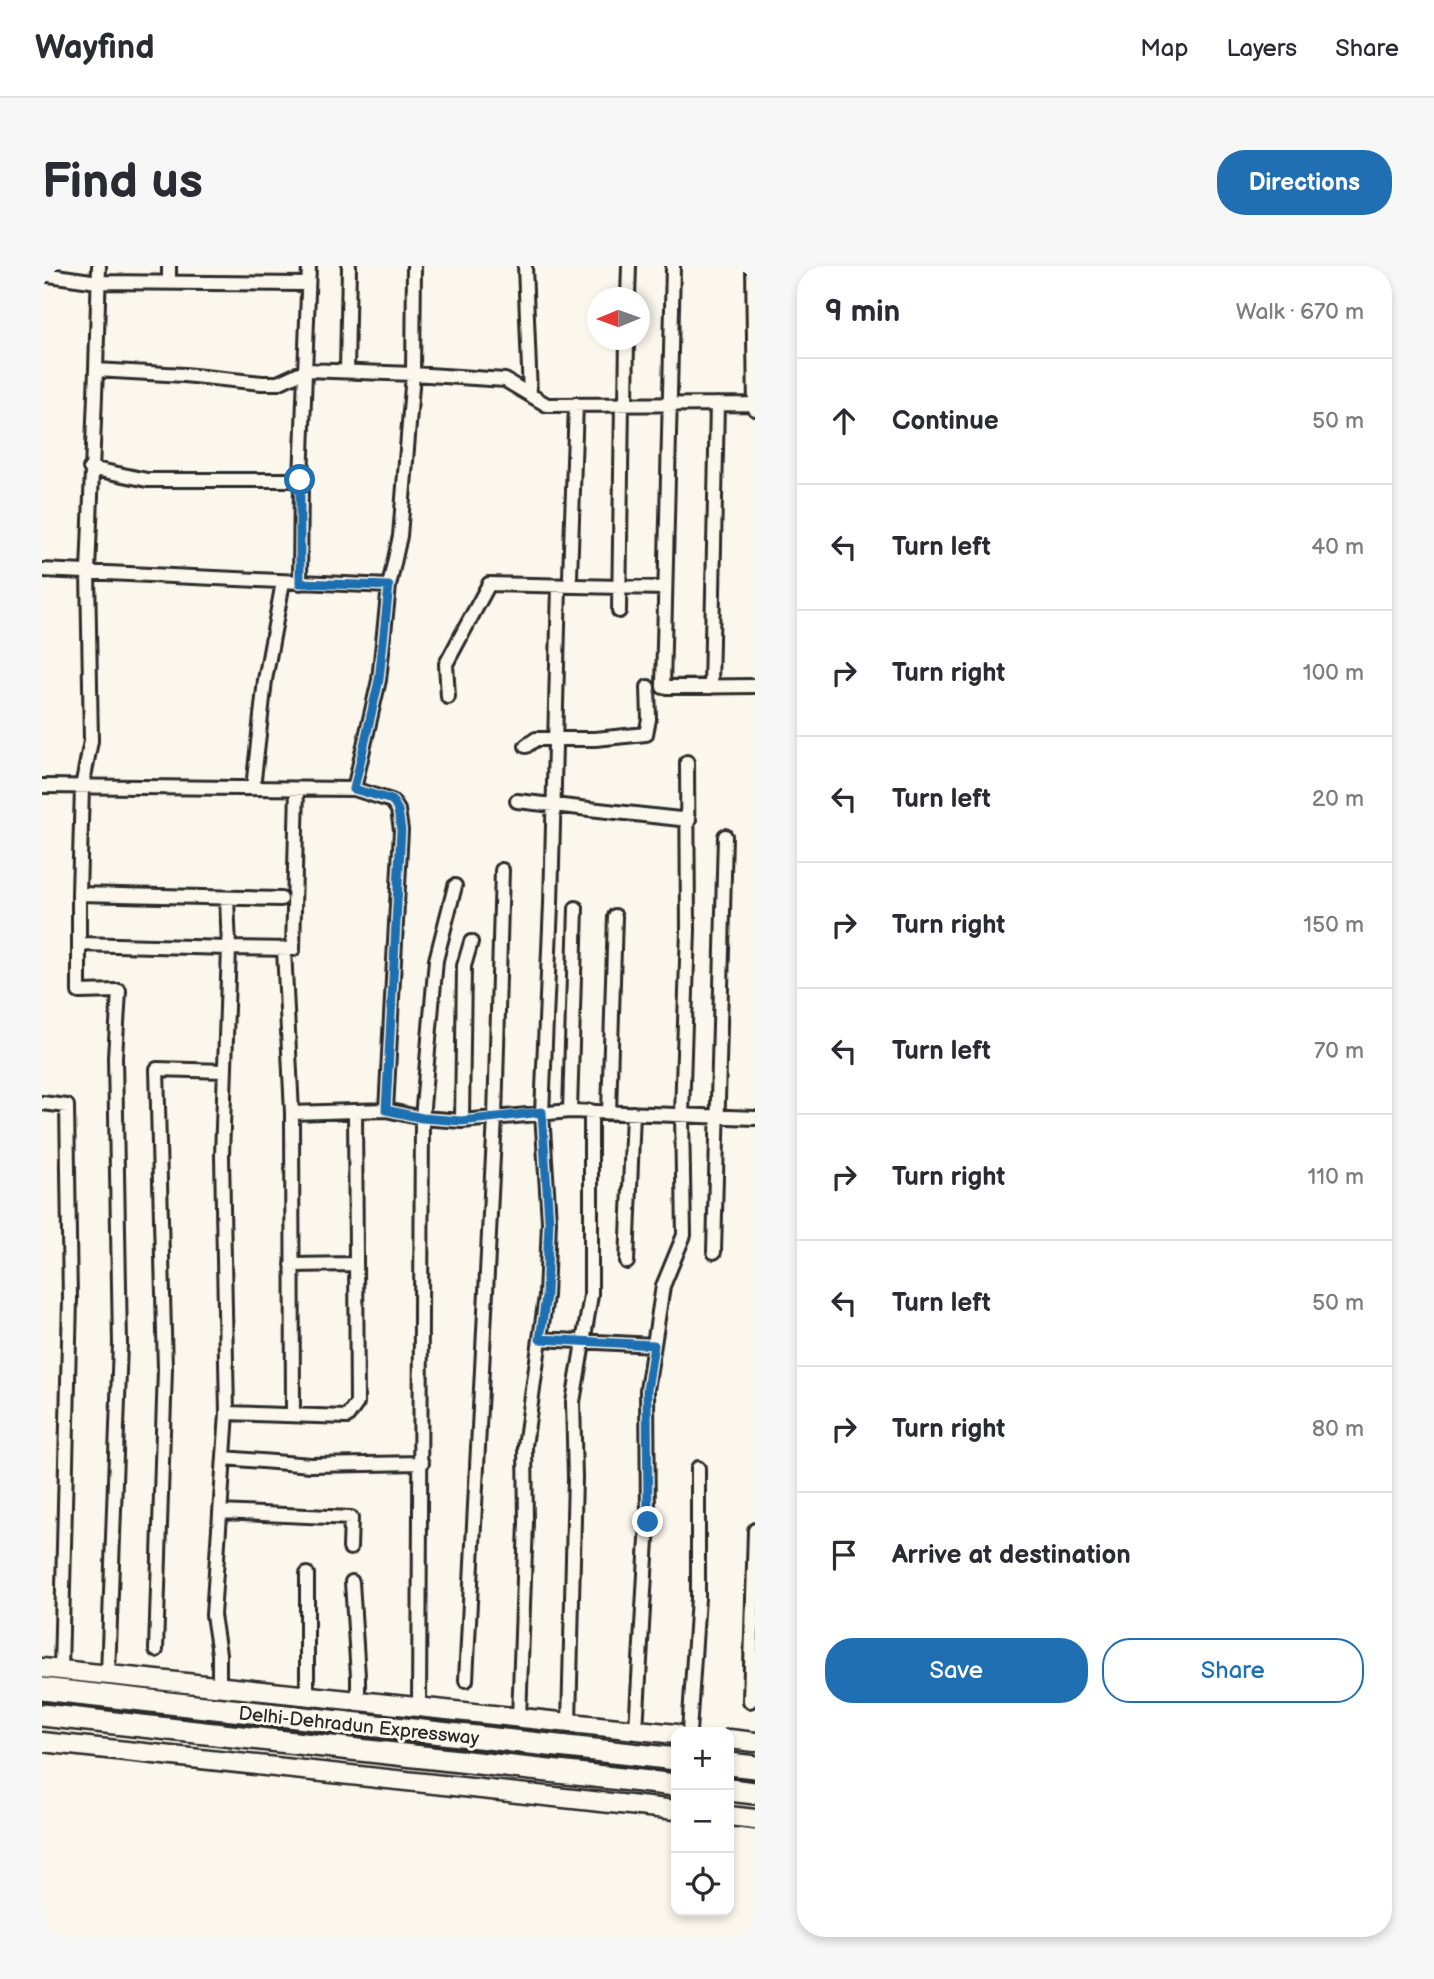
<!DOCTYPE html>
<meta charset="utf-8">
<style>
:root{--surface:#fff;--page:#f7f7f7;--text:#2b2b33;--muted:#7c7c81;--line:#e1e1e2;--accent:#1f6fb2}
body{margin:0;font-family:"Balsamiq Sans",sans-serif;background:var(--page);color:var(--text)}
.controls{position:absolute;right:21px;bottom:21px;display:grid;overflow:hidden;border-radius:14px;box-shadow:0 4px 10px #0003}
.controls button{width:63px;height:63px;display:grid;place-items:center;padding:0;border:0;border-bottom:2px solid var(--line);background:var(--surface);color:var(--text);font:35px sans-serif}
.compass{position:absolute;left:545px;top:21px;width:63px;height:63px;border-radius:50%;background:var(--surface);box-shadow:0 4px 10px #0003;rotate:269deg}
.stop{position:absolute;width:21px;height:21px;margin:-16px;border:5px solid #1f6fb2;border-radius:50%;background:#fff}
.stop.end{background:#1f6fb2;border-color:#fff;box-shadow:0 2px 7px #0008}
.list{margin:0;padding:0;list-style:none}
h2{display:flex;justify-content:space-between;align-items:center;height:91px;margin:0;padding:0 28px;font-size:30px}
h2 small{font-size:23px;font-weight:400;color:var(--muted)}
.list li{display:grid;grid-template-columns:46px 1fr auto;gap:21px;align-items:center;box-sizing:border-box;height:126px;padding:0 28px;border-top:2px solid var(--line)}
.list b{display:block;font-size:26px;white-space:nowrap}
.list em{font-size:23px;font-style:normal;color:var(--muted)}
.actions{display:flex;gap:14px;padding:21px 28px}
.actions a{flex:1;padding:16px 0;border:2px solid var(--accent);border-radius:28px;text-align:center;font-size:24px;color:var(--accent)}
.actions .main{background:var(--accent);color:#fff}
.icon{flex:none;width:38px;height:38px;fill:none;stroke:currentColor;stroke-width:2;stroke-linecap:round;stroke-linejoin:round}
.map{position:relative;flex:none;width:713px;height:1671px;overflow:hidden;border-radius:28px}
header{display:flex;align-items:center;gap:42px;box-sizing:border-box;height:98px;padding:0 35px;background:var(--surface);border-bottom:2px solid var(--line)}
header strong{font-size:33px}
nav{display:flex;gap:38px;margin-inline-start:auto;font-size:24px}
.intro{display:flex;align-items:center;justify-content:space-between;box-sizing:border-box;height:168px;padding:0 42px}
h1{margin:0;font-size:49px}
.button{padding:18px 32px;border-radius:28px;background:var(--accent);color:#fff;font-size:24px;font-weight:700}
main{display:flex;gap:42px;padding:0 42px}
aside{flex:1;background:var(--surface);border-radius:28px;box-shadow:0 4px 10px #0003}
.map>svg:first-child{display:block}
</style>
<header>
<strong>Wayfind</strong>
<nav><a>Map</a><a>Layers</a><a>Share</a></nav>
</header>
<div class="intro"><h1>Find us</h1><a class="button">Directions</a></div>
<main>
<div class="map">
<svg width="713" height="1671" viewBox="0 0 713 1671">
<rect width="100%" height="100%" fill="#fbf7ec"/>
<filter id="ink" filterUnits="userSpaceOnUse"><feTurbulence type="fractalNoise" baseFrequency=".0143" numOctaves="2"/><feDisplacementMap in="SourceGraphic" scale="14" xChannelSelector="R" yChannelSelector="G"/><feConvolveMatrix kernelMatrix="1 2 1 2 8 2 1 2 1" color-interpolation-filters="sRGB"/></filter>
<g filter="url(#ink)">
<g fill="none" stroke-linecap="round" stroke-linejoin="round">
<g stroke="#2b2b2b" stroke-width="18">
<path id="street" d="M483,0L488,129
M631,0L621,421L713,420
M711,0L713,143
M0,8L56,16L266,18
M127,17V0
M586,32L587,0
M54,104L57,0
M305,105L307,0
M584,138L585,74
M48,202L105,214H259
M0,304L347,320
M528,311L534,138
M258,317L259,214L267,0
M577,345L580,138
M669,421L675,138
M406,431L404,398L447,318L623,322
M484,480L494,473H553L604,468L607,453L606,421
M0,520L312,523L350,535L356,544L359,564L344,844
M211,522L223,414L241,316
M312,523L337,414L347,320L358,270L371,108L372,0
M475,535L647,554
M37,628L239,633
M37,678L187,682L185,633
M242,683L250,847L251,1149
M0,837L25,840L28,1033L19,1404
M528,845L534,642
M567,846L573,650
M250,847L344,844L380,852L420,855L528,845L713,852
M420,855L422,700L429,676
M672,986L683,570
M585,996L591,847
M250,999L314,998
M498,1073L612,1079
M185,1147L305,1151L315,1137L313,845
M182,1192L269,1199L380,1197
M178,1246L309,1252L308,1282
M310,1316L316,1410V1436
M114,1384L123,1103L115,803L183,805
M66,1409L78,1078L73,791L77,725L37,726V628L40,521L49,475L46,306L54,104L142,109L220,117H236L264,104L371,108L463,114L505,139L713,138
M424,1414L453,851L460,604
M177,1421V1388L171,1349L185,1147L180,890L187,682L251,683L255,523
M265,1431V1308
M708,1435L713,1264
M377,1442L380,852L394,694L413,620
M477,1452L484,1256L483,1180L504,1030L507,955L500,847L509,638L517,320
M527,1457L533,1211L531,1136L549,1029V845
M594,1464L606,1256L605,1124L621,1020L642,969L640,849L646,664L645,496
M647,1466L656,1332V1202"/>
</g>
<g stroke="#2b2b2b" stroke-width="23">
<path id="secondary" d="M0,1402L634,1468
M687,1473L713,1476
M0,1476L634,1544
M687,1550L713,1553"/>
</g>
<g stroke="#2b2b2b" stroke-width="26">
<path id="highway" d="M0,1423L634,1493
M0,1449L634,1519
M687,1498L713,1501
M687,1524L713,1527"/>
</g>
<use href="#street" stroke="#fbf7ec" stroke-width="12"/>
<use href="#secondary" stroke="#fbf7ec" stroke-width="18"/>
<use href="#highway" stroke="#fbf7ec" stroke-width="21"/>
</g>
</g>
<g fill="none" stroke-linecap="round" stroke-linejoin="round" filter="url(#ink)">
<path stroke="#1f6fb2" stroke-width="9" d="M258,214V317L347,320L337,414L312,523L350,534L356,544L359,564L344,844L380,852L419,855L500,846L507,955L504,1030L498,1073L612,1079L605,1124L606,1256"/>
</g>
<g text-anchor="middle" stroke-width="6" stroke-linejoin="round" paint-order="stroke">
<g font-size="19" fill="#2b2b2b" stroke="#fbf7ec">
<text transform="translate(317 1459) rotate(6)" y="7">Delhi-Dehradun Expressway</text>
</g>
</g>
</svg>
<div class="controls">
<button>+</button>
<button>−</button>
<button><svg class="icon" aria-label="locate" viewBox="0 0 24 24"><circle cx="12" cy="12" r="6"/><path d="M12 2v4M12 18v4M2 12h4M18 12h4"/></svg></button>
</div>
<svg class="compass" viewBox="-18 -18 36 36"><path d="M0-13l5 13h-10z" fill="#e53935"/><path d="M0 13l5-13h-10z" fill="#7c7c81"/></svg>
<div class="stop" style="left:258px;top:214px"></div>
<div class="stop end" style="left:606px;top:1256px"></div>
</div>
<aside>
<h2>9 min<small>Walk · 670 m</small></h2>
<ul class="list">
<li><svg class="icon" aria-label="ahead" viewBox="0 0 24 24"><path d="M12 20V5M6 11l6-6 6 6"/></svg><div><b>Continue</b></div><em>50 m</em></li>
<li><svg class="icon" aria-label="left" viewBox="0 0 24 24"><path d="M17 20v-9H6M10 6l-5 5 5 5"/></svg><div><b>Turn left</b></div><em>40 m</em></li>
<li><svg class="icon" aria-label="right" viewBox="0 0 24 24"><path d="M7 20v-9h11M14 6l5 5-5 5"/></svg><div><b>Turn right</b></div><em>100 m</em></li>
<li><svg class="icon" aria-label="left" viewBox="0 0 24 24"><path d="M17 20v-9H6M10 6l-5 5 5 5"/></svg><div><b>Turn left</b></div><em>20 m</em></li>
<li><svg class="icon" aria-label="right" viewBox="0 0 24 24"><path d="M7 20v-9h11M14 6l5 5-5 5"/></svg><div><b>Turn right</b></div><em>150 m</em></li>
<li><svg class="icon" aria-label="left" viewBox="0 0 24 24"><path d="M17 20v-9H6M10 6l-5 5 5 5"/></svg><div><b>Turn left</b></div><em>70 m</em></li>
<li><svg class="icon" aria-label="right" viewBox="0 0 24 24"><path d="M7 20v-9h11M14 6l5 5-5 5"/></svg><div><b>Turn right</b></div><em>110 m</em></li>
<li><svg class="icon" aria-label="left" viewBox="0 0 24 24"><path d="M17 20v-9H6M10 6l-5 5 5 5"/></svg><div><b>Turn left</b></div><em>50 m</em></li>
<li><svg class="icon" aria-label="right" viewBox="0 0 24 24"><path d="M7 20v-9h11M14 6l5 5-5 5"/></svg><div><b>Turn right</b></div><em>80 m</em></li>
<li><svg class="icon" aria-label="arrive" viewBox="0 0 24 24"><path d="M6 21V4h12l-3 4 3 4H6"/></svg><div><b>Arrive at destination</b></div></li>
</ul>
<div class="actions"><a class="main">Save</a><a>Share</a></div>
</aside>
</main>
